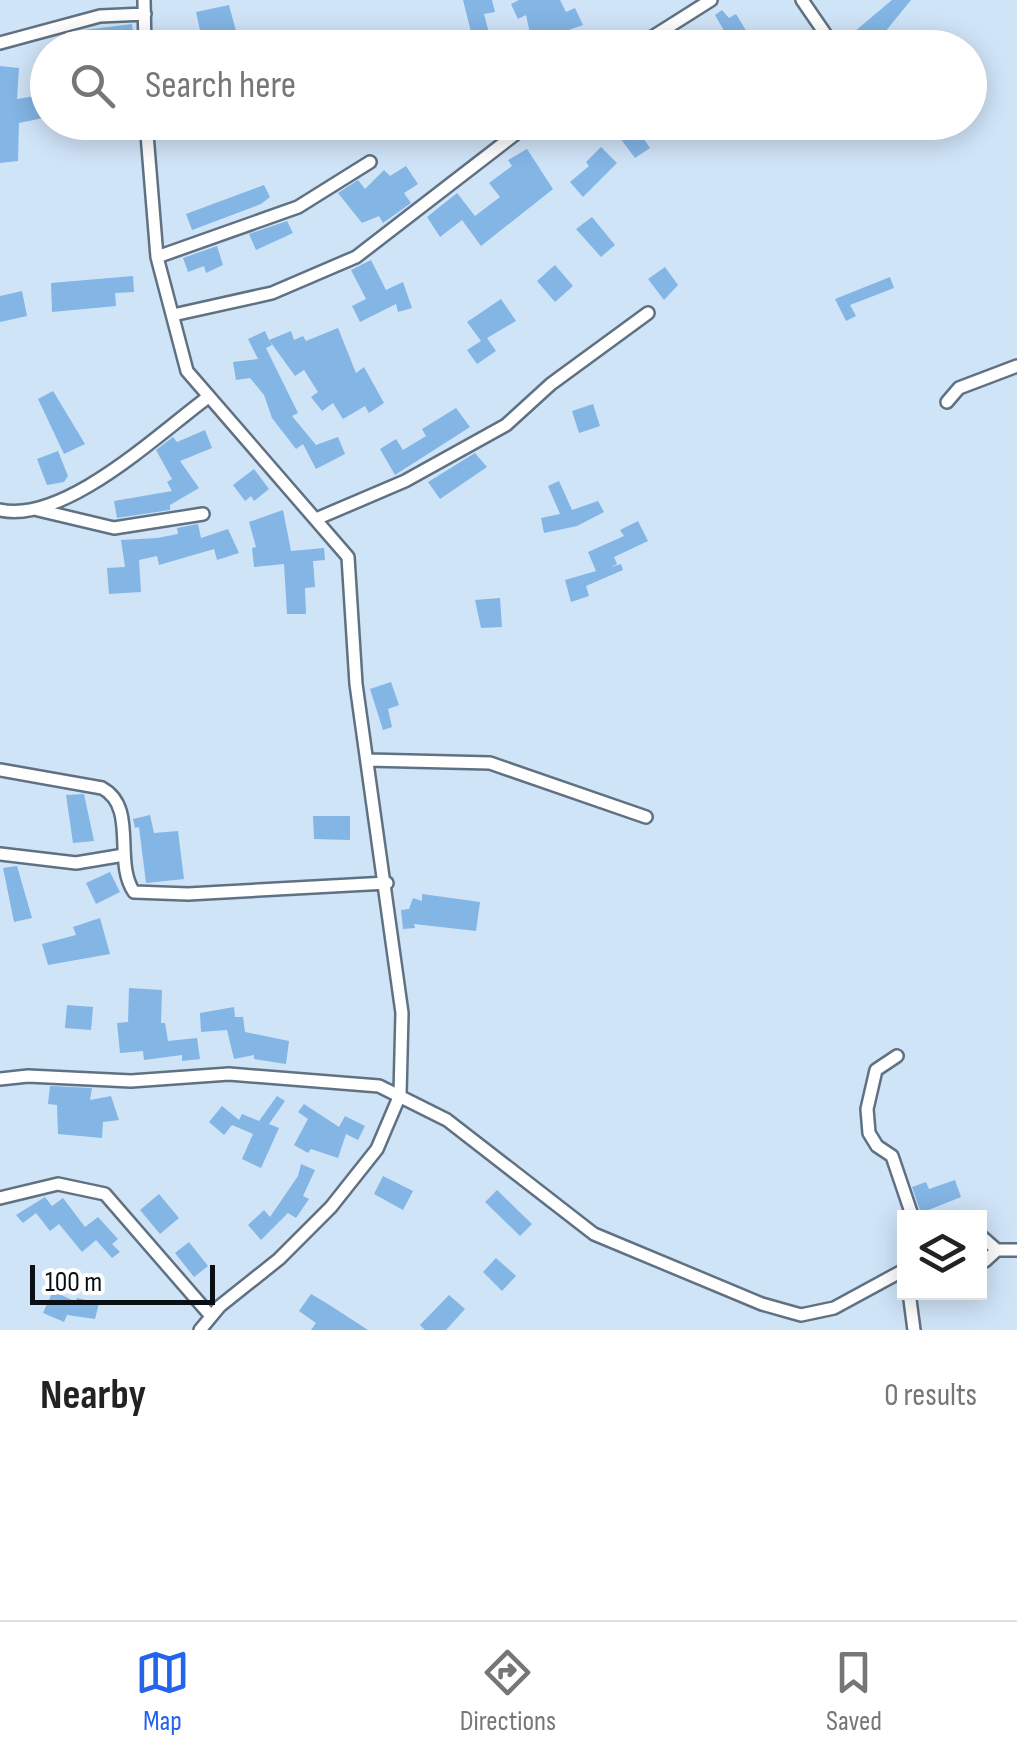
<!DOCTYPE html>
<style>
:root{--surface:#fff;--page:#f2f2f2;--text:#222;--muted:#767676;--line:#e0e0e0;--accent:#2563eb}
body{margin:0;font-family:"Sofia Sans Condensed",sans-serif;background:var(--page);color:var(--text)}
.controls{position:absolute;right:30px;bottom:30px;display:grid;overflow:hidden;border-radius:0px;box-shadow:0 5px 25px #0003}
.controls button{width:90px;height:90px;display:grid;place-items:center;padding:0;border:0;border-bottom:2px solid var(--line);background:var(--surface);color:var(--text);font:50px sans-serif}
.scale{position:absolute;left:30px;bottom:25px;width:185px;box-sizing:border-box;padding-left:10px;border:5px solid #080f15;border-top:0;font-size:28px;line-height:35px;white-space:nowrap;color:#080f15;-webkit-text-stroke:8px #fff;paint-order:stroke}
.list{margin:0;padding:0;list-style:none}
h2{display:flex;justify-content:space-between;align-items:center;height:130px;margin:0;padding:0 40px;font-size:42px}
h2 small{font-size:32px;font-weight:400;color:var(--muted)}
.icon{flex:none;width:55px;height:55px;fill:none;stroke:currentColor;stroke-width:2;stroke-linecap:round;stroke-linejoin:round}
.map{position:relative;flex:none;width:1017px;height:1330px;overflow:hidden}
.search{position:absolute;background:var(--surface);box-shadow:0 5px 25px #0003;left:30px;right:30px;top:30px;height:110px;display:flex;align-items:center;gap:25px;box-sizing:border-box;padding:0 35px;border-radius:55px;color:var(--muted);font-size:38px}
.sheet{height:290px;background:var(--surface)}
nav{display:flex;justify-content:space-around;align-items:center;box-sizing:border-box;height:140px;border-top:2px solid var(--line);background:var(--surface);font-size:28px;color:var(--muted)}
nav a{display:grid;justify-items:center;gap:5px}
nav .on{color:var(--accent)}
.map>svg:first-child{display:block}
</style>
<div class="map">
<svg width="1017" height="1330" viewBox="0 0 1017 1330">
<rect width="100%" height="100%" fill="#d0e4f8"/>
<path fill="#83b5e5" d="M463,0H492L495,12L484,14L493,48H456L453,39L471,32Z
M519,0H560L566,12L575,8L583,25L532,43L526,15L518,19L511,4Z
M892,0H911L876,43L844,48L842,42Z
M229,5L236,31L202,39L196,12Z
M722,10L729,18L736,14L753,42L734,48L715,15Z
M132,24L134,40H128L129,48H86L84,30Z
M0,66L19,68L17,99L48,94V117L19,123L18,161L0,163Z
M608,122H632L650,148L635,158Z
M601,147L617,163L583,197L570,182L589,166L586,162Z
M527,149L553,189L481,246L462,220L440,237L427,217L457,193L475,216L500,197L489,183L512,166L508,160Z
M406,166L418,184L404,193L411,203L383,223L379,216L362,223L338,193L358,180L365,189L384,170L390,176Z
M264,185L270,197L261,204L192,230L186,214Z
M592,217L615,245L601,257L576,229Z
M287,221L293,233L256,250L249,234Z
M217,246L223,265L206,273L204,266L188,272L183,258Z
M371,260L386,290L403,282L412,308L398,312L396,304L360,322L352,306L366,299L351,270Z
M555,265L573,286L555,302L537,281Z
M665,267L678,285L664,300L648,279Z
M133,276L134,292L115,293L116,306L52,312L51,283Z
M890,277L894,288L850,305L856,316L846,321L835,299Z
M22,291L27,316L0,322V296Z
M501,299L516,321L487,338L496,351L477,364L467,350L481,341L467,322Z
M338,328L356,373L364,367L384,403L369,413L365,406L343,419L333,403L322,411L311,397L318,392L304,370L295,376L269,340L272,345L266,348L298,413L292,416L316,445L338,437L345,454L316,469L303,444L296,449L272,418L264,395L250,378L236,380L233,362L258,359L248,339L265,331L269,340L291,331L294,340L303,336L306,341Z
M53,391L85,444L64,454L38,399Z
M593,404L600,426L579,433L572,411Z
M456,408L470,427L395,475L380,449L396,439L403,450L426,436L422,429Z
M205,430L212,448L180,461L199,488L170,505V510L117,518L114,501L172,491L167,482L172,479L156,450L173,437L177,442Z
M58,451L68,476L64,482L47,485L37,459Z
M475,453L487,467L440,499L428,482Z
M254,469L269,489L254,501L251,496L245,501L233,485Z
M559,481L572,510L598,501L604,512L577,526L544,533L541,518L560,514L548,486Z
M283,510L291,551L324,548L325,560L313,561L315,587L305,588L306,614H287L284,564L254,567L252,548L256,547L249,522Z
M638,521L648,541L614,557L617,564L611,567L621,564L623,570L586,586L589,596L571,602L565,580L596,571L588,552L624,536L620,530Z
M198,524L201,538L228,529L239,553L217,560L214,549L159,565L157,556L139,560L141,592L109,594L107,568L125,567L121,540L157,538L178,534L177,528Z
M500,598L502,627L481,628L475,600Z
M391,682L399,705L388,709L392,727L383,730L370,689Z
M84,794L94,841L73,843L66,795Z
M150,815L154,833L178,831L184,879L146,883L139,827L135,828L133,819Z
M313,816H350V840L314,839Z
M17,866L32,918L14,922L3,868Z
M110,872L120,892L96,904L86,883Z
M422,894L480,902L476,931L414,924L415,928L403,929L401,910L409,909L413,898L422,901Z
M100,918L110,954L48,965L42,944L76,935L73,927Z
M129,988L162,990L161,1023H165L168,1041L197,1038L200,1059L182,1061V1055L144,1060L143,1051L120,1053L117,1023L128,1022Z
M67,1005L93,1007L91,1030L65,1028Z
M234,1007L235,1017H243L245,1032L289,1041L286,1064L254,1059V1055L234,1059L227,1030L201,1032L200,1013Z
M50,1086L92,1088L90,1100L111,1096L119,1120L103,1122L102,1138L58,1134L57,1105L48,1104Z
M277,1096L285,1101L269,1124L279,1128L261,1168L242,1159L253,1134L232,1125L224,1135L209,1122L222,1106L239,1120L242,1114L259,1121Z
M304,1104L339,1127L345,1116L365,1126L358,1140L346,1134L338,1158L311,1149L308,1153L294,1145L308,1119L298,1112Z
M301,1164L315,1170L303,1196L309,1199L296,1218L288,1213L261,1240L248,1225L264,1210L270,1217L298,1176Z
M383,1176L413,1191L403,1210L374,1194Z
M955,1180L961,1197L921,1213L912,1187L926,1182L929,1189Z
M497,1190L532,1224L520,1236L485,1202Z
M159,1194L179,1218L160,1234L140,1210Z
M45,1197L52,1206L63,1198L85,1227L98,1217L118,1239L112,1244L120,1252L112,1258L96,1240L82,1252L59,1224L50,1231L36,1213L23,1223L16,1215Z
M189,1242L208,1266L194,1277L175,1253Z
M496,1258L516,1276L502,1291L483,1272Z
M53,1291L76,1302L77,1298L99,1303L95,1319L67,1315L64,1322L43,1313Z
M311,1294L328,1304L368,1330H311L316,1323L299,1311Z
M449,1295L465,1309L446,1330H425L420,1325Z"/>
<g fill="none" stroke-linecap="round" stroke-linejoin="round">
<g stroke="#5f7182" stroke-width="16">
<path id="minor" d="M144,0L145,48
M802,0L835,48
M0,43L100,16L145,14
M635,48L711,0
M146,122L157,257L187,371L348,557L356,684L402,1013L400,1095L377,1149L331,1207L279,1259L220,1306L200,1330
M157,257L298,207L370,162
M173,315L272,293L356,257L531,122
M947,402L959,388L1017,366
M0,510C64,524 157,435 207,398
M38,510L114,528L203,514
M316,519L405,481L506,425L551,384L648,313
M368,760L490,763L646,817
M0,770L102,788C138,807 113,862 134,892L188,894L387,883
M0,854L76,863L124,855
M897,1056L876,1070L867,1109L869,1133L877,1146L892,1156L913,1218
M0,1079L28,1076L131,1081L229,1074L379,1086L447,1120L594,1234L762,1304L801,1315L834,1308L904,1270
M0,1198L58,1184L105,1194L210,1315
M937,1218H946
M980,1235L997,1250
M985,1261L997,1250H1017
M909,1292L914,1330"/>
</g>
<use href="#minor" stroke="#fff" stroke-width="11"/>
</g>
</svg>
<div class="controls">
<button><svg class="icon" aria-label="layers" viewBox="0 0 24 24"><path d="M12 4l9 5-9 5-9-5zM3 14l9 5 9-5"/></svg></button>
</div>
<div class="scale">100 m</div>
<div class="search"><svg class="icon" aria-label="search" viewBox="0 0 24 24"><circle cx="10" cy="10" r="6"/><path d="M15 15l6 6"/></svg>Search here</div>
</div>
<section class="sheet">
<h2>Nearby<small>0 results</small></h2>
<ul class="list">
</ul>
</section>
<nav>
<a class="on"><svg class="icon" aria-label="map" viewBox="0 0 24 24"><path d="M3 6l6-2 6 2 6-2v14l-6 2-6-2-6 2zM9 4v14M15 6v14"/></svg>Map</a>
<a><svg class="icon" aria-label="directions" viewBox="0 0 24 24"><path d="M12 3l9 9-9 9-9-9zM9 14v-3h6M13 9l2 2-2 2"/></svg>Directions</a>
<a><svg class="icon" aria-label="saved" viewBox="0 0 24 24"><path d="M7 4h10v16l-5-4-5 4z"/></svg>Saved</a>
</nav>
